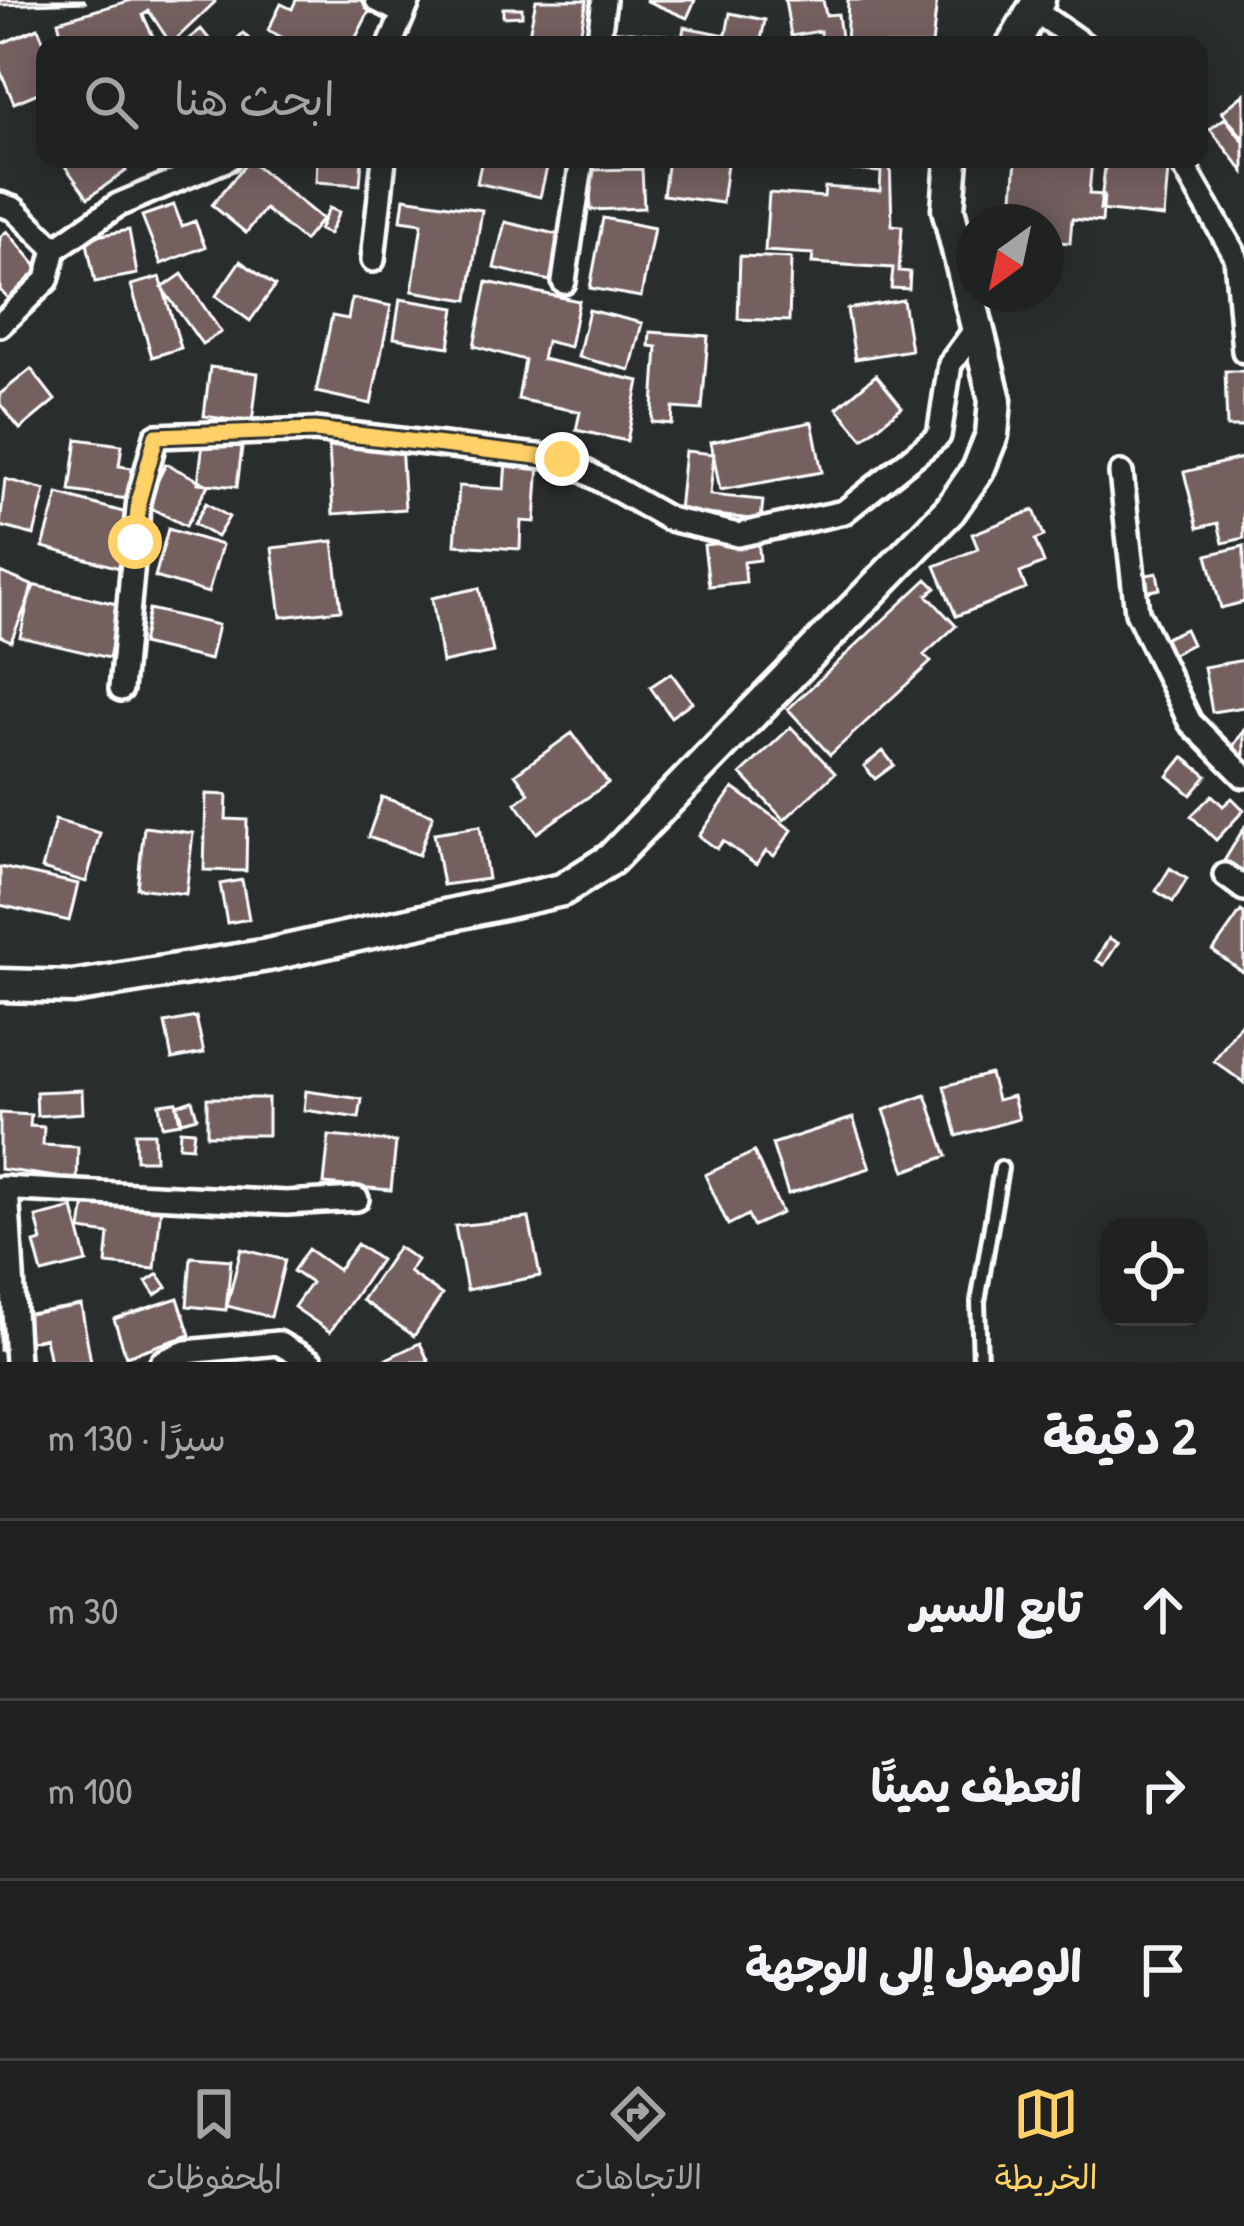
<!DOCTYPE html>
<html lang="ar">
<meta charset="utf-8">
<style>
:root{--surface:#202222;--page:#282a2a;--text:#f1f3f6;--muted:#a2a4a5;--line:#3d3f40;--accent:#ffd166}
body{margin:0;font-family:"Patrick Hand","Playpen Sans Arabic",sans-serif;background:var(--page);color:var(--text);direction:rtl}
.controls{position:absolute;right:36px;bottom:36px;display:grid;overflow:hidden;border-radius:24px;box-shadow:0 6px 30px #0003}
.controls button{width:108px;height:108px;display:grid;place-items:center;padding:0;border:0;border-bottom:3px solid var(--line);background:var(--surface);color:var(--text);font:60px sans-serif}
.compass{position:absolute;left:956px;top:204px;width:108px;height:108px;border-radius:50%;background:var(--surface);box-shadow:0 6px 30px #0003;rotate:213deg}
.stop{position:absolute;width:36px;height:36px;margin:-27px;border:9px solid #ffd166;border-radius:50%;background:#fff}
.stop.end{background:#ffd166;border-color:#fff;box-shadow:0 3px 12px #0008}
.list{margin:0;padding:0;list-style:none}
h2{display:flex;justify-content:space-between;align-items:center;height:156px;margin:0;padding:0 48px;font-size:51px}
h2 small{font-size:39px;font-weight:400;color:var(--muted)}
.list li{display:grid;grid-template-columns:78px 1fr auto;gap:36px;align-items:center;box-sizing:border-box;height:180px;padding:0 48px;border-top:3px solid var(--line)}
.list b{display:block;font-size:45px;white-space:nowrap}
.list em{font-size:39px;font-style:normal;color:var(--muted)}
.icon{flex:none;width:66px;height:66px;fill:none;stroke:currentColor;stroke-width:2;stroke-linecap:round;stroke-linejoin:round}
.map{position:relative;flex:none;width:1244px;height:1362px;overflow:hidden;direction:ltr}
.search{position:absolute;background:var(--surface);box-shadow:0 6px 30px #0003;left:36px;right:36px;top:36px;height:132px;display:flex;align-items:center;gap:30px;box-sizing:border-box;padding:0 42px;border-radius:24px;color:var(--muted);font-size:45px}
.sheet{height:696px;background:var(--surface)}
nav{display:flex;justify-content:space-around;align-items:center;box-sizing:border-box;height:168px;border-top:3px solid var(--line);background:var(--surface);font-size:33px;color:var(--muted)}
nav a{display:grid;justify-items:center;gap:6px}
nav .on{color:var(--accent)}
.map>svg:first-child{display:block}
</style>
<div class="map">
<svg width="1244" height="1362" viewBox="0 0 1244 1362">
<rect width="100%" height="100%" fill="#2a2d2e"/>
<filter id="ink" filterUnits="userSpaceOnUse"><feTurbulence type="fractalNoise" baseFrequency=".00833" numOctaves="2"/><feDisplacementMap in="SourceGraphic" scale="24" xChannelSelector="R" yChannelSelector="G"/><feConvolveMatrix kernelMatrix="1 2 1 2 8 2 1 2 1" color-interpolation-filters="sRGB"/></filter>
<g filter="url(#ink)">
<path fill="#746161" stroke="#fff" stroke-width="3" d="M0,0H84L85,2L0,5Z
M132,0H214L215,2L171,44L149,11L143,15L156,43L151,45H64L58,21Z
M296,0H360L372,6L352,45H297L268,30L281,4L292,9Z
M536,0H587L578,45L528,39Z
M645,0H695L687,18Z
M785,0H823L826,15L838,14L842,45H822L820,31L791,36Z
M848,0H937L932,45H846Z
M503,8H522V16L503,17Z
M730,13L765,20L760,45H681L684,27L726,35Z
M38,28L45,45V90L14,103L0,70V44Z
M201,29L214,45H181Z
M608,30L678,36L677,45H607Z
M243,33L255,45H231Z
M1244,94V139L1222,112Z
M1225,118L1244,142V172L1210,129Z
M60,159H118L126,171L88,198Z
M317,159H362L360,185L316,182Z
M482,159H549L540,197L477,183Z
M668,159L727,164L722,203L663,195Z
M842,159H890L892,225L902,226L899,271L910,272L909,289L891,288L893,268L812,263L813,254L765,251L769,193L824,197L825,187L880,191L881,172L841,169Z
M1016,159H1092L1089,194L1104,195L1102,222L1072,219L1070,243L1046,241V222H1011Z
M1106,159H1169L1164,217L1100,210Z
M249,160L322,219L304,241L265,209L246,233L212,205Z
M642,169L644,208L591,210L589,170Z
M404,198L482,210L468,300L412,291L422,223L401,220Z
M174,205L182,226L195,221L205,247L161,264L142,216Z
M329,208L339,212L329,234L319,230Z
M603,218L654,228L641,297L590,288Z
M505,222L560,235L550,281L494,268Z
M129,230L137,274L95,282L86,238Z
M7,231L41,271L9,300L0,290V237Z
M740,256L791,258L789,321L738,319Z
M240,261L275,286L250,321L216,296Z
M182,274L221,332L202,344L162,288Z
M160,277L181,348L152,357L131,285Z
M487,282L579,301L570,347L546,341L542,359L639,381L627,441L576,430L580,412L518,399L525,360L474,346Z
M352,298L391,306L371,404L316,392L332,316L348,319Z
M400,299L455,308L449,347L394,338Z
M903,300L911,350L855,359L847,309Z
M589,310L642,323L630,370L578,357Z
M650,332L708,336L702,410L673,408L672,424L652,422L657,347L649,346Z
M210,367L258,373L252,423L204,416Z
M31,369L55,400L20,429L0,404V394Z
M1225,371H1244V427H1227Z
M876,375L902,407L863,439L837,408Z
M812,422L822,472L720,490L711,442Z
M77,439L122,445L119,466L132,468L128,499L70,491Z
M203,442L242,447L237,487L198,483Z
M401,443L405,509L333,514L329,447Z
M685,451L714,454L710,495L763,500L761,520L679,511Z
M1242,458L1244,538L1223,543L1218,523L1198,528L1184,472Z
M506,461L539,463L535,522L521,521L520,549L455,545L459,486L504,489Z
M166,464L208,485L186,526L145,505Z
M5,479L45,490L34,535L0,526Z
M58,494L134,515L119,568L43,547Z
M206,503L229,517L217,537L194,524Z
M1034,510L1044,536L1035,540L1044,563L1020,573L1026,589L956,616L935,566L978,549L972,534Z
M168,529L222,545L208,593L155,577Z
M758,539L760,560L744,562L746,582L709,586L704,545Z
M333,541L341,610L281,617L272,548Z
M1244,546V602L1221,608L1207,555Z
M0,572L34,586L11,641L0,636Z
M1157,573L1160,589L1140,593L1137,577Z
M927,579L936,588L927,595L956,626L924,655L931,662L830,755L788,709Z
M32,585L121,605L109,658L20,637Z
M479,588L493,652L442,663L432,598Z
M149,609L218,625L210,660L142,644Z
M1185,629L1192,644L1167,657L1159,641Z
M1244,660V707L1212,712L1204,667Z
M671,673L692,702L671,717L650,687Z
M791,727L835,773L784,820L741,774Z
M1244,730V763L1226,757Z
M572,733L608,783L537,833L516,803L529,793L515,774Z
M883,751L894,765L875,779L864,766Z
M1183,757L1207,776L1191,795L1168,776Z
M733,788L792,830L774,856L766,851L756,865L723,841L717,849L699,836Z
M206,794L227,795L226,819L247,820L246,871L204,870Z
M1212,795L1223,806L1232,798L1244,810L1216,840L1191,816Z
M382,797L433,815L419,855L368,837Z
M55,820L100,833L86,882L42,869Z
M480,826L488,879L443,885L434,833Z
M144,827L193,833L186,894L137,888Z
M1244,828V886L1218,871Z
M0,867L78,884L69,921L0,905Z
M1170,868L1187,879L1173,902L1156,891Z
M242,880L249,919L227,923L220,884Z
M1241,911L1244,913V973L1213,951Z
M1109,938L1118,943L1104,965L1096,960Z
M196,1017L204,1053L172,1059L165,1023Z
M1244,1019V1083L1214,1061Z
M990,1074L997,1100L1013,1096L1019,1119L957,1136L944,1086Z
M82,1090L83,1113L37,1116L36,1092Z
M306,1091L362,1099L359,1118L304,1110Z
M926,1095L947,1156L905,1171L884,1110Z
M207,1098H268V1135H207Z
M192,1100L197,1117L182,1121L177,1105Z
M176,1102L180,1123L162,1126L159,1104Z
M0,1113L31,1115L30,1126L44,1127L43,1145L78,1147L77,1180L0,1169Z
M853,1118L870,1168L788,1194L772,1144Z
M180,1130L194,1131L192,1147L179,1146Z
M135,1133H154L155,1160H136Z
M329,1136L396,1142L391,1190L324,1184Z
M754,1152L782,1213L753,1226L748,1215L728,1225L705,1175Z
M86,1195L161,1205L155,1269L106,1264L109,1234L81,1230Z
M73,1208L87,1262L42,1273L34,1243L42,1241L36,1217Z
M529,1218L540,1276L467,1290L455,1226Z
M357,1244L380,1260L330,1332L294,1307L311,1283L293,1271L308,1249L338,1270Z
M398,1247L417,1260L409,1272L442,1295L414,1336L362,1300Z
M241,1249L285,1260L271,1317L227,1306Z
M191,1257L231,1260L226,1310L187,1306Z
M158,1274L167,1287L155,1295L146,1282Z
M0,1294L6,1349L0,1350Z
M178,1298L190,1335L126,1356L114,1319Z
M81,1305L91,1362H50L45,1338L27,1342L23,1315Z
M420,1343L429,1362H380Z"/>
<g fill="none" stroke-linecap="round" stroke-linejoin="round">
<g stroke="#fff" stroke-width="20">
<path id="lane" d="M980,1362L978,1302L1001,1168"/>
</g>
<g stroke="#fff" stroke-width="30">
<path id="street" d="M377,0L403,13
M1034,10L1084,45
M390,45L409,0
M598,45L604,0
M1180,159L1236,257L1244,351
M0,204L14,209L55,249
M373,260L384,159
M564,282L582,159
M0,325L47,280L55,249L118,205L228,159
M1121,473L1137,612L1190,722L1244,776
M121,689L139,498L156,436L315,430L563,459L669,519L738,535L844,512L939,436L950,364L978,326
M1225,875L1244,889
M0,1188L286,1203L357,1199
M7,1188L17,1362
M162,1362L186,1352L278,1343L311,1362"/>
</g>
<g stroke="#fff" stroke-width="39">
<path id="secondary" d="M1013,45L1039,0
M0,985L73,987L268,955L562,890L611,859L950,510L978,470L992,435L995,400L948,209L952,159"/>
</g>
<use href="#lane" stroke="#2a2d2e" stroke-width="10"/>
<use href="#street" stroke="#2a2d2e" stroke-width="21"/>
<use href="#secondary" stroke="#2a2d2e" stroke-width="30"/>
</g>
</g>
<g fill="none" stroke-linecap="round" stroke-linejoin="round" filter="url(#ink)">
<path stroke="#ffd166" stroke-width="15" d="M135,542L139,499L156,436L315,430L562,459"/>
</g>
</svg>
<div class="controls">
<button><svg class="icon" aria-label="locate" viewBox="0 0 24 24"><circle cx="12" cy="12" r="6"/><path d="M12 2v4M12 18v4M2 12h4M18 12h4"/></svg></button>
</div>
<svg class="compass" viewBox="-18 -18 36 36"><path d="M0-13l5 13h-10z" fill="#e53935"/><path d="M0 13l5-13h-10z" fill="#a2a4a5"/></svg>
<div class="stop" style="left:135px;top:542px"></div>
<div class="stop end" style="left:562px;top:459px"></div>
<div class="search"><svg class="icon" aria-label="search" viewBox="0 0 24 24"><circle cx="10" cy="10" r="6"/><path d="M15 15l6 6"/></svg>ابحث هنا</div>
</div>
<section class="sheet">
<h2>2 دقيقة<small>سيرًا · 130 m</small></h2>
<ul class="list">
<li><svg class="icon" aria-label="ahead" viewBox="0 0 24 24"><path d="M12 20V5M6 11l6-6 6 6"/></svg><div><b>تابع السير</b></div><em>30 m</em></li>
<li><svg class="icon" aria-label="right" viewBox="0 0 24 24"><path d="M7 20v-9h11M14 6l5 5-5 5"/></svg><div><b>انعطف يمينًا</b></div><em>100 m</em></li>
<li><svg class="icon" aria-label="arrive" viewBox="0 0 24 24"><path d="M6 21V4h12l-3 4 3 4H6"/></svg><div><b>الوصول إلى الوجهة</b></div></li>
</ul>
</section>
<nav>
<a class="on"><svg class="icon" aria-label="map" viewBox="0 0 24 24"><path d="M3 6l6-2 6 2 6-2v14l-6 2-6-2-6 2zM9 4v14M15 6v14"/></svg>الخريطة</a>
<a><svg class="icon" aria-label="directions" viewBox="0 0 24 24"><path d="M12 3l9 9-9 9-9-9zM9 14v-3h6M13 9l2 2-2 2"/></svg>الاتجاهات</a>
<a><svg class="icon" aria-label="saved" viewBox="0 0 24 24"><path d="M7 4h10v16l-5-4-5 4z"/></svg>المحفوظات</a>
</nav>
